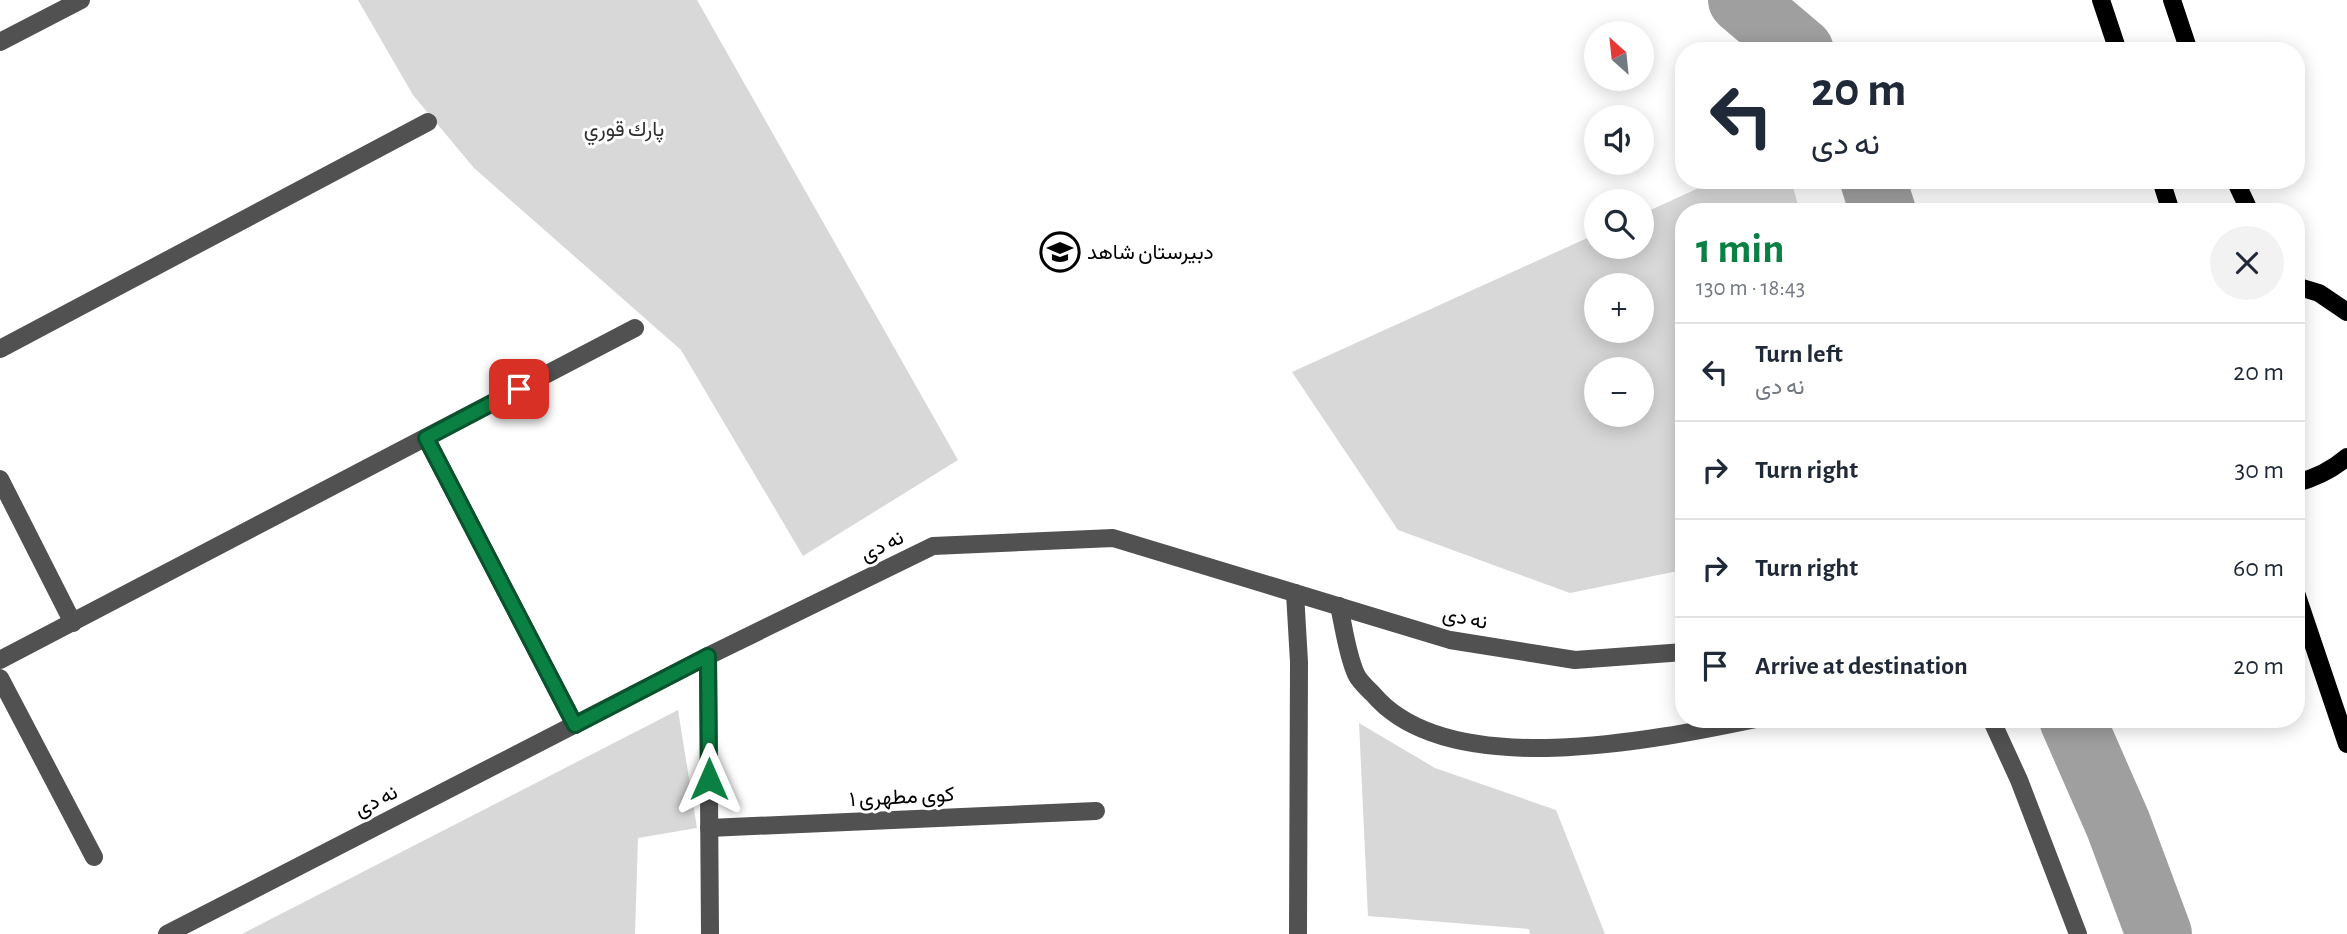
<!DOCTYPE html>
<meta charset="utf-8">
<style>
:root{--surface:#fff;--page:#f2f2f3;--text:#1f2937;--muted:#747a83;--line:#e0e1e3;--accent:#0b8043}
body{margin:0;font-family:"Alegreya Sans",Vazirmatn,sans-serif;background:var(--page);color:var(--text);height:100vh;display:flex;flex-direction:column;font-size:26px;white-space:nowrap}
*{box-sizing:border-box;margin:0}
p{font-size:23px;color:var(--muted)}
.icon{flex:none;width:38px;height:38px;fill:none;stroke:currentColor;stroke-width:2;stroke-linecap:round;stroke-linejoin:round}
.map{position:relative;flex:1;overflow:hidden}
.sheet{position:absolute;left:1675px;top:203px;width:630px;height:525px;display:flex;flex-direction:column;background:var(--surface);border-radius:28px;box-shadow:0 4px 18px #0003}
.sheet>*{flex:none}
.banner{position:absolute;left:1675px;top:42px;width:630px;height:147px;border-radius:28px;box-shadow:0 4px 18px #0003;background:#fff;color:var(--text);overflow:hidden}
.needle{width:46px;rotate:333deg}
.fabs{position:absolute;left:1584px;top:21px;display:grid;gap:14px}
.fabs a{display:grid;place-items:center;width:70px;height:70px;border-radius:50%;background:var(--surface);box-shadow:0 4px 18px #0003;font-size:35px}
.pin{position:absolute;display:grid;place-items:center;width:60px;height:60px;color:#fff;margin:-30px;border-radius:14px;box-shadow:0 4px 10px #0006}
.me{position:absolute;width:77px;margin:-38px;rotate:0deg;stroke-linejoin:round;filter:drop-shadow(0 0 5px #0008)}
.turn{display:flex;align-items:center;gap:24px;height:147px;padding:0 21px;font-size:32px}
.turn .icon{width:91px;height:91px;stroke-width:2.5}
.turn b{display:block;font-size:49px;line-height:60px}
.round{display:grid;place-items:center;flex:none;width:74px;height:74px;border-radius:37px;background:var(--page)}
.headline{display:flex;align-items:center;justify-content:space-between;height:119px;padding:0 21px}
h1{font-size:42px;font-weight:700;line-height:52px;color:var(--accent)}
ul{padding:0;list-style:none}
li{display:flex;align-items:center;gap:21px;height:98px;padding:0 21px;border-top:2px solid var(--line)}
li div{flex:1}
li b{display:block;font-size:26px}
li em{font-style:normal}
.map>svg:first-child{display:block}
.green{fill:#d8d8d8;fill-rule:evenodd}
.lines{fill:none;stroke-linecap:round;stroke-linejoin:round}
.river{stroke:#9f9f9f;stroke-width:66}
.minor{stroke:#515151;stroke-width:18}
.major{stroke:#000;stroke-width:18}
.route-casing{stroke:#07532c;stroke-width:18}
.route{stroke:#0b8043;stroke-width:12}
.labels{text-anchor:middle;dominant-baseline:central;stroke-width:6;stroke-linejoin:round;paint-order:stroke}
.park-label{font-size:21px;fill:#2f2f2f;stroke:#fff}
.poi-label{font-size:21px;fill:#000;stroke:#fff;text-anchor:start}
.street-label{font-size:21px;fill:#000;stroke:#fff}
</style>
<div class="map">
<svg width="2347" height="934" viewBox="0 0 2347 934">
<rect width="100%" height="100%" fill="#fff"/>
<g class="green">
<polygon points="358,0 697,0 958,460 803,556 681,350 474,168 413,95"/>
<path d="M1716,180h75l9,32h-116l-1,358 -113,23 -172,-63 -106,-158 304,-138v13h46v-33zM1596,285h46v46h-46zM1596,369h46v46h-46z"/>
<polygon points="678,710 697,828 638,838 635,934 242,934"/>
<polygon points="1359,723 1435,768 1556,810 1605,934 1530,934 1529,929 1368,916"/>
</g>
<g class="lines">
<g class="river">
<polyline points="1741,0 1801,51"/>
<polyline points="1873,180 1883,212"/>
<polyline points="2072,719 2118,824 2159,934"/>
</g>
<g class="minor">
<polyline points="0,42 81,0"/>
<polyline points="0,349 428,122"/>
<polyline points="426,438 575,725"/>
<polyline points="0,479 73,623"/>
<polyline points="1295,593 1299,662 1298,934"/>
<path d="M1339,606c5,22 8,48 17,68 3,7 11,14 17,20 75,89 282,46 383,25"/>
<polyline points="708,656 710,934"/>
<polyline points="0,660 635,328"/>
<polyline points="0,678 94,857"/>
<polyline points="1991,719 2019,780 2078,934"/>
<polyline points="709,828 1096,811"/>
<polyline points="167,934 708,656 933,546 1113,538 1450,640 1575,660 1684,652"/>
</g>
<g class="major">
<polyline points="2101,0 2118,51"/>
<polyline points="2172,0 2189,51"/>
<polyline points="2161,180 2171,212"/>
<polyline points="2235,180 2250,212"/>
<polyline points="2296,286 2319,293 2347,312"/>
<path d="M2296,483c20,-5 36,-13 51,-26"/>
<polyline points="2296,593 2347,744"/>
</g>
</g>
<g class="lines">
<g class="route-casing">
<polyline id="route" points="519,389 426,438 575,725 708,656 709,779"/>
</g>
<use href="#route" class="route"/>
</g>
<defs>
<g id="school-ring" transform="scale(2.0125)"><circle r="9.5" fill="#fff" stroke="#000" stroke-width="1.5"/><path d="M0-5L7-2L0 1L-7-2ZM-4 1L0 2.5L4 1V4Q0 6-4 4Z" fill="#000"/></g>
</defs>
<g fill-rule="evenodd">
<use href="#school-ring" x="1060" y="252"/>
</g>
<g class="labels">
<g class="park-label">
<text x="624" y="129">پارك قوري</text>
</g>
<g class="poi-label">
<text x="1087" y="252">دبیرستان شاهد</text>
</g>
<g class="street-label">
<text transform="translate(882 546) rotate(-26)">نه دی</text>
<text transform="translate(1465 618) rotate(12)">نه دی</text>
<text transform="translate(902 797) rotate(-3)">کوی مطهری ۱</text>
<text transform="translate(376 801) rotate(-27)">نه دی</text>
</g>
</g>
</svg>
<div class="fabs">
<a><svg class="needle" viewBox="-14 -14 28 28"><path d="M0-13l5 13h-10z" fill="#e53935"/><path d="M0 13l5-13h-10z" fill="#747a83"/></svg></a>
<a><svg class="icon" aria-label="sound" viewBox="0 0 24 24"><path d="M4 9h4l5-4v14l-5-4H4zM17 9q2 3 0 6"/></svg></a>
<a><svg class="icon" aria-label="search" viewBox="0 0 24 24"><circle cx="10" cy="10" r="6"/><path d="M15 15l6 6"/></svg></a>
<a>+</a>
<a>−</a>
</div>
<div class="pin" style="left:519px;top:389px;background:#d93025"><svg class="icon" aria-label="arrive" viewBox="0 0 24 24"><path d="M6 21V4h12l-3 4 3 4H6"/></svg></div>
<svg class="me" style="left:709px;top:779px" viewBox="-20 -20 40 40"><path d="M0-17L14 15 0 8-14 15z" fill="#0b8043" stroke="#fff" stroke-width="4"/></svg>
<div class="banner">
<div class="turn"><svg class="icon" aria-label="left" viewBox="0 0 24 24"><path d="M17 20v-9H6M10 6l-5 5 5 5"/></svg><div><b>20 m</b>نه دی</div></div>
</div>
<section class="sheet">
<div class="headline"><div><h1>1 min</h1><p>130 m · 18:43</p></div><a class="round"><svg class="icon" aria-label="close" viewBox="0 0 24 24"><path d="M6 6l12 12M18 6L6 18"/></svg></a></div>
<ul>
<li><svg class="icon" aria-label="left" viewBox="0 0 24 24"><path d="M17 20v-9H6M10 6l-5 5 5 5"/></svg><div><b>Turn left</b><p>نه دی</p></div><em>20 m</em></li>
<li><svg class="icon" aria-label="right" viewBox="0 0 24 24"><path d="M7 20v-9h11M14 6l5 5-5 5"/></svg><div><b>Turn right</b></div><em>30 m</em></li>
<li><svg class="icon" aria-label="right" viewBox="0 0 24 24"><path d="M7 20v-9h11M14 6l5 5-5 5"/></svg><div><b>Turn right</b></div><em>60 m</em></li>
<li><svg class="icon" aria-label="arrive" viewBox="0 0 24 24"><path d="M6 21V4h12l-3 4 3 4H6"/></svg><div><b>Arrive at destination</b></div><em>20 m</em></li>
</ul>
</section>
</div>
